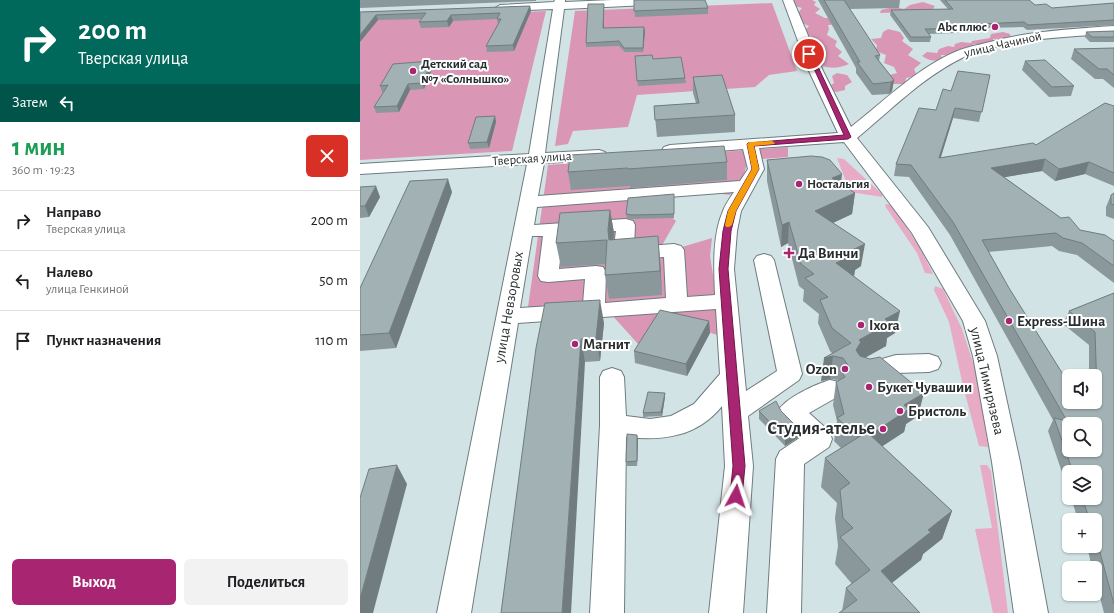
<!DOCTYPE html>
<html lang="ru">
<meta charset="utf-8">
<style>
:root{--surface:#fff;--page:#f2f2f2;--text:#202124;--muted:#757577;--line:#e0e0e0;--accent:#a82571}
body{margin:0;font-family:"Alegreya Sans",sans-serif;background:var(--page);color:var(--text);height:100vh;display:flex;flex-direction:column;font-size:15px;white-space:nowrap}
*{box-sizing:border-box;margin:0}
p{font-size:13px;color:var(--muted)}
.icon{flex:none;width:22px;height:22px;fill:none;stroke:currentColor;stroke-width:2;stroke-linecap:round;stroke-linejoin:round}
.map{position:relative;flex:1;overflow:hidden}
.panel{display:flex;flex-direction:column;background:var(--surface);width:360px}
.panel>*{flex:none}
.hud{background:#00695c;color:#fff;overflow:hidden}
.tools{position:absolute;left:702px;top:369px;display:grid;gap:8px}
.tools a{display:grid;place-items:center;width:40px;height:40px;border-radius:6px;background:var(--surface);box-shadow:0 1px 3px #0004;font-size:20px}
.pin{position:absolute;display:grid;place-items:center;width:34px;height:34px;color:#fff;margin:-17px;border:2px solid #fff;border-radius:50%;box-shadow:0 1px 4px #0007}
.me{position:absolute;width:44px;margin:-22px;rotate:5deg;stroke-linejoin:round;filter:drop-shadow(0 0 3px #0008)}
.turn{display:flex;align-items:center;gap:14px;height:84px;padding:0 12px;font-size:18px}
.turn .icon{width:52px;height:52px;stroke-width:2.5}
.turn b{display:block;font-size:28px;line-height:34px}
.then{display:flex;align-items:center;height:38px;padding:0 12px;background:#0003;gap:8px;font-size:15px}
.round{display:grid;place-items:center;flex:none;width:42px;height:42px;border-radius:6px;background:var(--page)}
.headline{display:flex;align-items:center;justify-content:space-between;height:68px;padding:0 12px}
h1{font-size:24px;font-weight:700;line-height:30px;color:#1e9e55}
.cta{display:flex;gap:8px;margin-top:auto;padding:8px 12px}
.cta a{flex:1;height:46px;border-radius:6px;background:var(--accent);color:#fff;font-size:16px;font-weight:700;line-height:46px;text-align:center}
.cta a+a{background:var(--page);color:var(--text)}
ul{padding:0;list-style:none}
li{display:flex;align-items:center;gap:12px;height:60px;padding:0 12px;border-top:1px solid var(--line)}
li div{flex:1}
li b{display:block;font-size:15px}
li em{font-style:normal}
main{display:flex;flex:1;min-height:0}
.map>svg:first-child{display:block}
.green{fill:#e8abc6}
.forest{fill:#da97b5}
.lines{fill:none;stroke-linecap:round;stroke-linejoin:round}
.minor-casing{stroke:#6e7c7f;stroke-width:2}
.minor{fill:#fff;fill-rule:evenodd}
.wall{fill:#8a989b}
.shaded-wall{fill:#717c7e}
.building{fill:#a1b1b4;stroke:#717c7e;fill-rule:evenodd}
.route{fill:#a82571;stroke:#6d1849}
.slow{fill:#f59e0b}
.poi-dot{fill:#a82571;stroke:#fff;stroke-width:1.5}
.labels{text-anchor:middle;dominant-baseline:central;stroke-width:4;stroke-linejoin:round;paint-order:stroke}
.far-poi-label{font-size:13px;font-weight:bold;fill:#282e2f;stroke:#fff;text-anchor:start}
.far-street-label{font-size:13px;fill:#282e2f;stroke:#fff}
.poi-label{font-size:15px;font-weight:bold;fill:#282e2f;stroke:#fff;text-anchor:start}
.street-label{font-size:15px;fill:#282e2f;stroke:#fff}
.near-poi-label{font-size:18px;font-weight:bold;fill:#282e2f;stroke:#fff;text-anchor:end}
</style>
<main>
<section class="panel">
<div class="hud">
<div class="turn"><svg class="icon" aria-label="right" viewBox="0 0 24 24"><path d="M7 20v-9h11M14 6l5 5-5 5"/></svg><div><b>200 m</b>Тверская улица</div></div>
<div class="then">Затем<svg class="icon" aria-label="left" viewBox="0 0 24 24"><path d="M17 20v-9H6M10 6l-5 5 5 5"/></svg></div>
</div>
<div class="headline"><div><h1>1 мин</h1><p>360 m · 19:23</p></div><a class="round" style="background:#d93025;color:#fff"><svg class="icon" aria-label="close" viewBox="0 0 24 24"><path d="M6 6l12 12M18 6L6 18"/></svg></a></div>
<ul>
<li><svg class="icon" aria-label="right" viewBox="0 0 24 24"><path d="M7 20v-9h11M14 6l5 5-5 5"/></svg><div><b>Направо</b><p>Тверская улица</p></div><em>200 m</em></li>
<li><svg class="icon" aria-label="left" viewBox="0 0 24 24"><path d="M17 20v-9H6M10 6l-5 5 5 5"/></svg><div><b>Налево</b><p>улица Генкиной</p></div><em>50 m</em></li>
<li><svg class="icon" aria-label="arrive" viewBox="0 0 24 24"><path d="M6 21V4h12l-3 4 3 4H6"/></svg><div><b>Пункт назначения</b></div><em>110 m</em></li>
</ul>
<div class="cta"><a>Выход</a><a>Поделиться</a></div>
</section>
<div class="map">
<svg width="754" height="613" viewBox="0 0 754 613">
<rect width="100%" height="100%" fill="#d2e3e6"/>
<g class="green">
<polygon points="477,158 484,159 522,194 522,197 490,192"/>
<polygon points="526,204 532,205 560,248 573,274 565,273 557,253 525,206"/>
<polygon points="575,286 583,289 602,329 617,375 628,447 619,446 603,386 589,322 574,290"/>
<polygon points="620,465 627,465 631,471 648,613 633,613 615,529 632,528"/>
</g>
<g class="forest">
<path d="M433,0h19l4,2 -2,3 6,4 -5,4 10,5h17l4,6 -18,1 1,4 -2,6 10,6 -2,5 7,6 -4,4 11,8c-12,5 -20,5 -32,0l3,-7 -10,-14 3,-5 -9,-7 5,-5 -7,-3 -4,-10 4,-5 -7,-2z"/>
<polygon points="563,2 575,6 572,10 558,11 548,9 546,12 520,13 521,10 534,7 544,9 550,5"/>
<polygon points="412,3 437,71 409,75 395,87 277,95 268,127 213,131 208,144 195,146 215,11"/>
<polygon points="186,11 152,151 0,160 0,20"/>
<polygon points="528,29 540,32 544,38 542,41 553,49 548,55 561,63 554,69 557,76 546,78 545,84 531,84 526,76 537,73 534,67 524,63 526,55 516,51 517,45 511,39 521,38 523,32"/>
<path d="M643,32l7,2 1,4 -18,1v3l-11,2h-9l1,3 -8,3 -8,-1v3l-8,3h-9l1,3c-7,5 -14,2 -20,-2l5,-4 10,1 2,-4 9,-3 6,1 1,-3 6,-2 10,1 1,-2 18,-3 1,-4z"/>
<polygon points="477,73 487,75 492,82 485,86 485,90 476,92 468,87 474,83 472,76"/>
<polygon points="428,147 428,157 388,160 383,178 370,195 347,192 289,197 316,221 301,247 322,247 352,238 350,256 363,337 303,317 278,344 251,314 168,307 188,165"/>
</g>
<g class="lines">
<g class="minor-casing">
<g id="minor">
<path d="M195,0h10v2l47,-2h82l-5,3 -125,6 -19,144 54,-3 6,2 2,3 -2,3 -6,2 -55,3 -6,33 202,-15 8,-12 -5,-20 -73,6 -6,-2 -2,-3 2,-3 6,-2 168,-12 -29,-62 -26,-71h10l30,71 28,56c33,-26 65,-58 104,-75 11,-5 23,-7 35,-10 40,-11 82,-13 124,-16v8c-44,2 -110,5 -150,23 -40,19 -73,53 -107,81l71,89 57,94 12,35 23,106 28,151h-34l-22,-151 -19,-106 -10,-35 -51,-88 -68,-91 -85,6 5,21 -23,42 -4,20 -3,38 12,122 31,-20 -23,-111 3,-4 7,-2 7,2 3,4 28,114 -3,6 -51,36 5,50 -10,147h-34l16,-147 -3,-60c-25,31 -59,35 -96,31l-2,176h-34l10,-188v-48l3,-6 9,-3 9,3 3,6 2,39 24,3 21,-3 23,-12 26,-30 -4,-65 -198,14 -47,290h-34l90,-449 -167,10v-10l169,-10 24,-145 -53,2 -5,-3 5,-3 54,-3zM374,192c-4,6 -9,13 -11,19 -11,25 -9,57 -8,84l-28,2 -3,-47 -3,-4 -7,-2 -40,3 1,-22 -2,-4 -7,-2 -92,6 3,-18zM256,231l-3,23 3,4 7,2 41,-3 2,41 -61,5 1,-31 -3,-5 -7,-1 -37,3 4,-35zM172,236h11l-5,40 3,5 7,1 37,-3 -2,25 -63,4z"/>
<polygon points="569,354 578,357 581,363 578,369 569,372 536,373 506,381 497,378 494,372 497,366 536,355"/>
<path d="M470,380l9,2 4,7 -4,7 -30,17 20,18 3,8 -3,8 -25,17 -3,149h-34l9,-154 4,-8 21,-14 -19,-19 -4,-7c7,-13 38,-27 52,-31z"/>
</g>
</g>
<use href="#minor" class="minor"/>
</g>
<g class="wall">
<polygon points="0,0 176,0 176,1 0,8"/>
<polygon points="274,0 348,8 348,14 275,17"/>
<polygon points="458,0 540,0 539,8 489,9 520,55 519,61 534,80 532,91 529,94 512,95 496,73 496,68"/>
<polygon points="580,0 669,0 675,5 692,8 754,3 754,25 667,30 663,27 623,28 622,32 569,34 571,37 570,42 550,42 530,15 531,10 588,9"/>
<polygon points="244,4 244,28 284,27 285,32 283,52 265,52 259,46 226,47 226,43"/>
<polygon points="170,6 171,11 154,51 127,52 126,46 138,24 137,19 93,21 89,27 61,28 59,22 62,19 18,20 0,42 0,12"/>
<polygon points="754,31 754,42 730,42 725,37 726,32"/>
<polygon points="754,48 754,88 743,79 735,79 711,59 714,49"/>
<polygon points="275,56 293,59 325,78 326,83 278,86"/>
<polygon points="665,61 714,86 711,96 689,97 662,70"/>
<polygon points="73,67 64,89 50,90 39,112 16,113 14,107 24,92 22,92 20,86"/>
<polygon points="630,75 619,122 593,118 580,158 676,145 754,106 754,186 725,174 695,181 682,171 644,177 701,218 720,230 754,241 754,283 717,255 699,251 692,246 628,252 709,402 735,402 735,376 729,376 729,345 703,324 709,311 754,293 754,613 744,613 735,578 735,568 732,568 727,546 735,546 735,520 718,520 711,498 735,498 735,472 709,472 709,493 688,431 693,420 590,235 549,177 534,176 536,164 591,91"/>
<polygon points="333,77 375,115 375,132 297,137 294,106 336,103 333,93"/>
<polygon points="135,116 136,122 129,148 110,149 108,143"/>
<polygon points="407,160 481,184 495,193 492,214 473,223 501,266 495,270 494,276 493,276 535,333 527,338 526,346 505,358 558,416 546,424 544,432 522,446 592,511 582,539 563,554 561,560 482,611 486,588 492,584 475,564 478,546 475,518 477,503 461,487 465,458 481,448 474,441 477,421 473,405 476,382 479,380 470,379 461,381 472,353 470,351 458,323 459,314 443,301 444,290 439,286 428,243 421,247 407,181"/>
<polygon points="367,162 367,180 270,188 270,186 211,190 208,172"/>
<polygon points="0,187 20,197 9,217 0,218"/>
<polygon points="92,192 36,348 0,351 0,288"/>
<polygon points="754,193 754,219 746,216 746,207 751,195"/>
<polygon points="314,194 314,218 272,219 267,218 266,214"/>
<polygon points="250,210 254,233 253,239 300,260 302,295 249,299 245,275 246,264 201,267 196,243"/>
<polygon points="185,303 244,323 240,361 225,362"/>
<polygon points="349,321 350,333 327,376 275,363 274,351"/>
<polygon points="305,397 302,416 283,417 283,413"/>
<polygon points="399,411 421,411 439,437 425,446 399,419"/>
<polygon points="278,439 277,466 267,466 266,462"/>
</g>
<g class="shaded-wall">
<polygon points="244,4 244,32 243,28"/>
<polygon points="170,6 171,11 154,51 153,45"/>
<polygon points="16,15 18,20 0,42 0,35"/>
<polygon points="91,15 93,21 89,27 87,21"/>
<polygon points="284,27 285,32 283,52 283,48"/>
<polygon points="72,61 73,67 64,89 62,83"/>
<polygon points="534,80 532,91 529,94 531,82"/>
<polygon points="48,84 50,90 39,112 37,106"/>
<polygon points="595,108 593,118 577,170 579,158"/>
<polygon points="135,116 136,122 129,148 127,142"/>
<polygon points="685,159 682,171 628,180 631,168"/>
<polygon points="729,162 725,174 695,181 699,169"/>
<polygon points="482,174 480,195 472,178"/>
<polygon points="88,179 92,192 36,348 29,333"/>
<polygon points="16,186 20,197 9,217 5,206"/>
<polygon points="495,193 492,214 453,232 455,211"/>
<polygon points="250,210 254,233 252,254 253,264 248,230"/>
<polygon points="429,222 428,243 421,247 422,225"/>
<polygon points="298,236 300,260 302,295 300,271"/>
<polygon points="505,244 501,266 495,270 494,276 473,286 476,263 492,250"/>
<polygon points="240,300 244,323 240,361 236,338"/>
<polygon points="540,311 535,333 527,338 526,346 497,362 496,350 499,340 525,319"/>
<polygon points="349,321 350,333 327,376 326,364"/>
<polygon points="221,339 225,362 211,613 202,613"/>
<polygon points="473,356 470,379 461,381 464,358"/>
<polygon points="305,393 305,397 302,416 301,412"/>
<polygon points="564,393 558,416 546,424 544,432 497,463 501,440 544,405"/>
<polygon points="439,429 439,437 425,446 425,438"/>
<polygon points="277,435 278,439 277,466"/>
<polygon points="37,465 47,484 13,613 0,613 0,599"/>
<polygon points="592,511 582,539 563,554 561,560 513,598 521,571 568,530"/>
</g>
<g class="building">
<polygon points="274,0 345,0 348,8 274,11"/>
<polygon points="464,0 484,0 520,55 515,56 534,80 531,82 513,84 497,62 500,62"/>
<polygon points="585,0 669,0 675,5 686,4 692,8 754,3 754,20 668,25 664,22 620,24 623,28 565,29 571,37 551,37 531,10 593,9"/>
<polygon points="228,4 244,4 243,28 284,27 283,48 264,48 259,41 226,43"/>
<polygon points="170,6 153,45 126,46 141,19 137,19 140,13 91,15 87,21 59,22 66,13 16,15 0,35 0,12"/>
<polygon points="754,31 754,37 732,37 726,32"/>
<polygon points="754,48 754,75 747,69 739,69 714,49"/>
<polygon points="292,55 293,59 321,57 325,78 277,81 275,56"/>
<polygon points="685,60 714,86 692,87 665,61"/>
<polygon points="72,61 62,83 48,84 37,106 14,107 28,85 20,86 33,64"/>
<path d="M598,71l32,4 -8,37 -27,-4 -16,50 94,-15 3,2 69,-42 9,3v67l-25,-11 -30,7 -14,-10 -54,9 70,50 8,-1 11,13 25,5 9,6v25l-32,-23 -19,-5 -7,-5 -74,7 27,48 60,96v18h26v-11l2,1 -2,-60 -26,-21 45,-18v311l-19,-70v-14h-5l-8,-22h13v-26h-22l-19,-54 13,3 -114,-199 -42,-57 -15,-1 23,-56 17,2 7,-21 8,2zM709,424h26v26h-26z"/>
<polygon points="362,75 375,115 295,120 294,106 339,103 333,77"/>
<polygon points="135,116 127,142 108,143 116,117"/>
<polygon points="364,146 367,162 268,169 268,168 208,172 210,155"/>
<polygon points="451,156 462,157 470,160 482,174 472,178 495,193 455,211 505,244 492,250 497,253 476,263 540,311 525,319 530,323 499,340 501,342 496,350 500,356 510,359 520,357 564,393 544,405 549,409 510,435 507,432 498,437 477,418 484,414 476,382 485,377 483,374 488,365 483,358 473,356 464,358 491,343 472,328 460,300 468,297 445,278 454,274 441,264 429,222 422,225 407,160"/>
<polygon points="88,179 29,333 0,335 0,288 50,181"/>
<polygon points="16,186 5,206 0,206 0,187"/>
<polygon points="754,193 754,205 751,204 751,195"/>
<polygon points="314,194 314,214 272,215 266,214 268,198"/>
<polygon points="250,210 248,230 249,240 298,236 300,271 245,275 247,240 196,243 200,213"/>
<polygon points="240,300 236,338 221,339 202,613 141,613 176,348 185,303"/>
<polygon points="300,310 349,321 326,364 274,351"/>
<polygon points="288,392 305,393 301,412 283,413"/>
<polygon points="416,401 421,411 439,429 425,438 399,411"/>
<polygon points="507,432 592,511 568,530 571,532 521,571 560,613 479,613 497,600 486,588 510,570 480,537 493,528 483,518 480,490 490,483 465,458"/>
<polygon points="267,434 277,435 277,461 266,462"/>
<polygon points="37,465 0,599 0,498 9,469"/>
</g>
<polygon class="route" points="447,53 452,54 491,137 488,139 394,146 399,169 376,211 371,231 368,269 385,466 382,496 381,499 376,501 372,499 370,496 373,466 359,269 363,231 368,211 392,169 387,144 388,143 484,135"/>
<polygon class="slow" points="412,141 415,143 414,144 394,146 399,169 376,211 372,225 369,227 366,227 365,225 368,211 392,169 387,144 390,142"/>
<g class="poi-dot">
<circle cx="635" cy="27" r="4"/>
<circle cx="53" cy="71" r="4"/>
<circle cx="439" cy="184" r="4"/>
<path d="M427 247h4v4h4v4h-4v4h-4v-4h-4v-4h4z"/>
<circle cx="649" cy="321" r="4"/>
<circle cx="501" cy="325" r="4"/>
<circle cx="215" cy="344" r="4"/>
<circle cx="485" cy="369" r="4"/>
<circle cx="509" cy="387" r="4"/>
<circle cx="540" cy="411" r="4"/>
<circle cx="523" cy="429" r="4"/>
</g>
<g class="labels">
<g class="far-poi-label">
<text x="627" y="27" text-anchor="end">Аbc плюс</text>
<text x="61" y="64">Детский сад<tspan x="61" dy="15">№7 «Солнышко»</tspan></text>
<text x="447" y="184">Ностальгия</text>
</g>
<g class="far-street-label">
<text transform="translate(643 45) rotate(-13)">улица Чачиной</text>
<text transform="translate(172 159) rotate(-4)">Тверская улица</text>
</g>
<g class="poi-label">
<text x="438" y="253">Да Винчи</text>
<text x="657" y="321">Express-Шина</text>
<text x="509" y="325">Ixora</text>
<text x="223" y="344">Магнит</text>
<text x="477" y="369" text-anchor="end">Ozon</text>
<text x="517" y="387">Букет Чувашии</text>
<text x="548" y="411">Бристоль</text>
</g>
<g class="street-label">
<text transform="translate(149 307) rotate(-80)">улица Невзоровых</text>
<text transform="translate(627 381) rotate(77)">улица Тимирязева</text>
</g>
<g class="near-poi-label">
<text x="515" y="429">Студия-ателье</text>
</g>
</g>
</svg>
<div class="tools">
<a><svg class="icon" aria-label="sound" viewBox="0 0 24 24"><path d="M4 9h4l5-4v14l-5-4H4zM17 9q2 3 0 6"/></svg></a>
<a><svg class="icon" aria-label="search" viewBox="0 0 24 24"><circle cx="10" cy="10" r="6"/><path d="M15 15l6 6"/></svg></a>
<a><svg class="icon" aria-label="layers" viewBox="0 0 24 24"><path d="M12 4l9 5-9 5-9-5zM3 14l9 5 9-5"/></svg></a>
<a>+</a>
<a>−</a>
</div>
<div class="pin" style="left:449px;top:54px;background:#d93025"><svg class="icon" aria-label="arrive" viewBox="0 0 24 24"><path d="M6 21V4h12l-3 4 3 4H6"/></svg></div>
<svg class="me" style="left:376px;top:496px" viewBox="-20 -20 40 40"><path d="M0-17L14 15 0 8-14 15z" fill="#a82571" stroke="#fff" stroke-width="4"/></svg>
</div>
</main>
